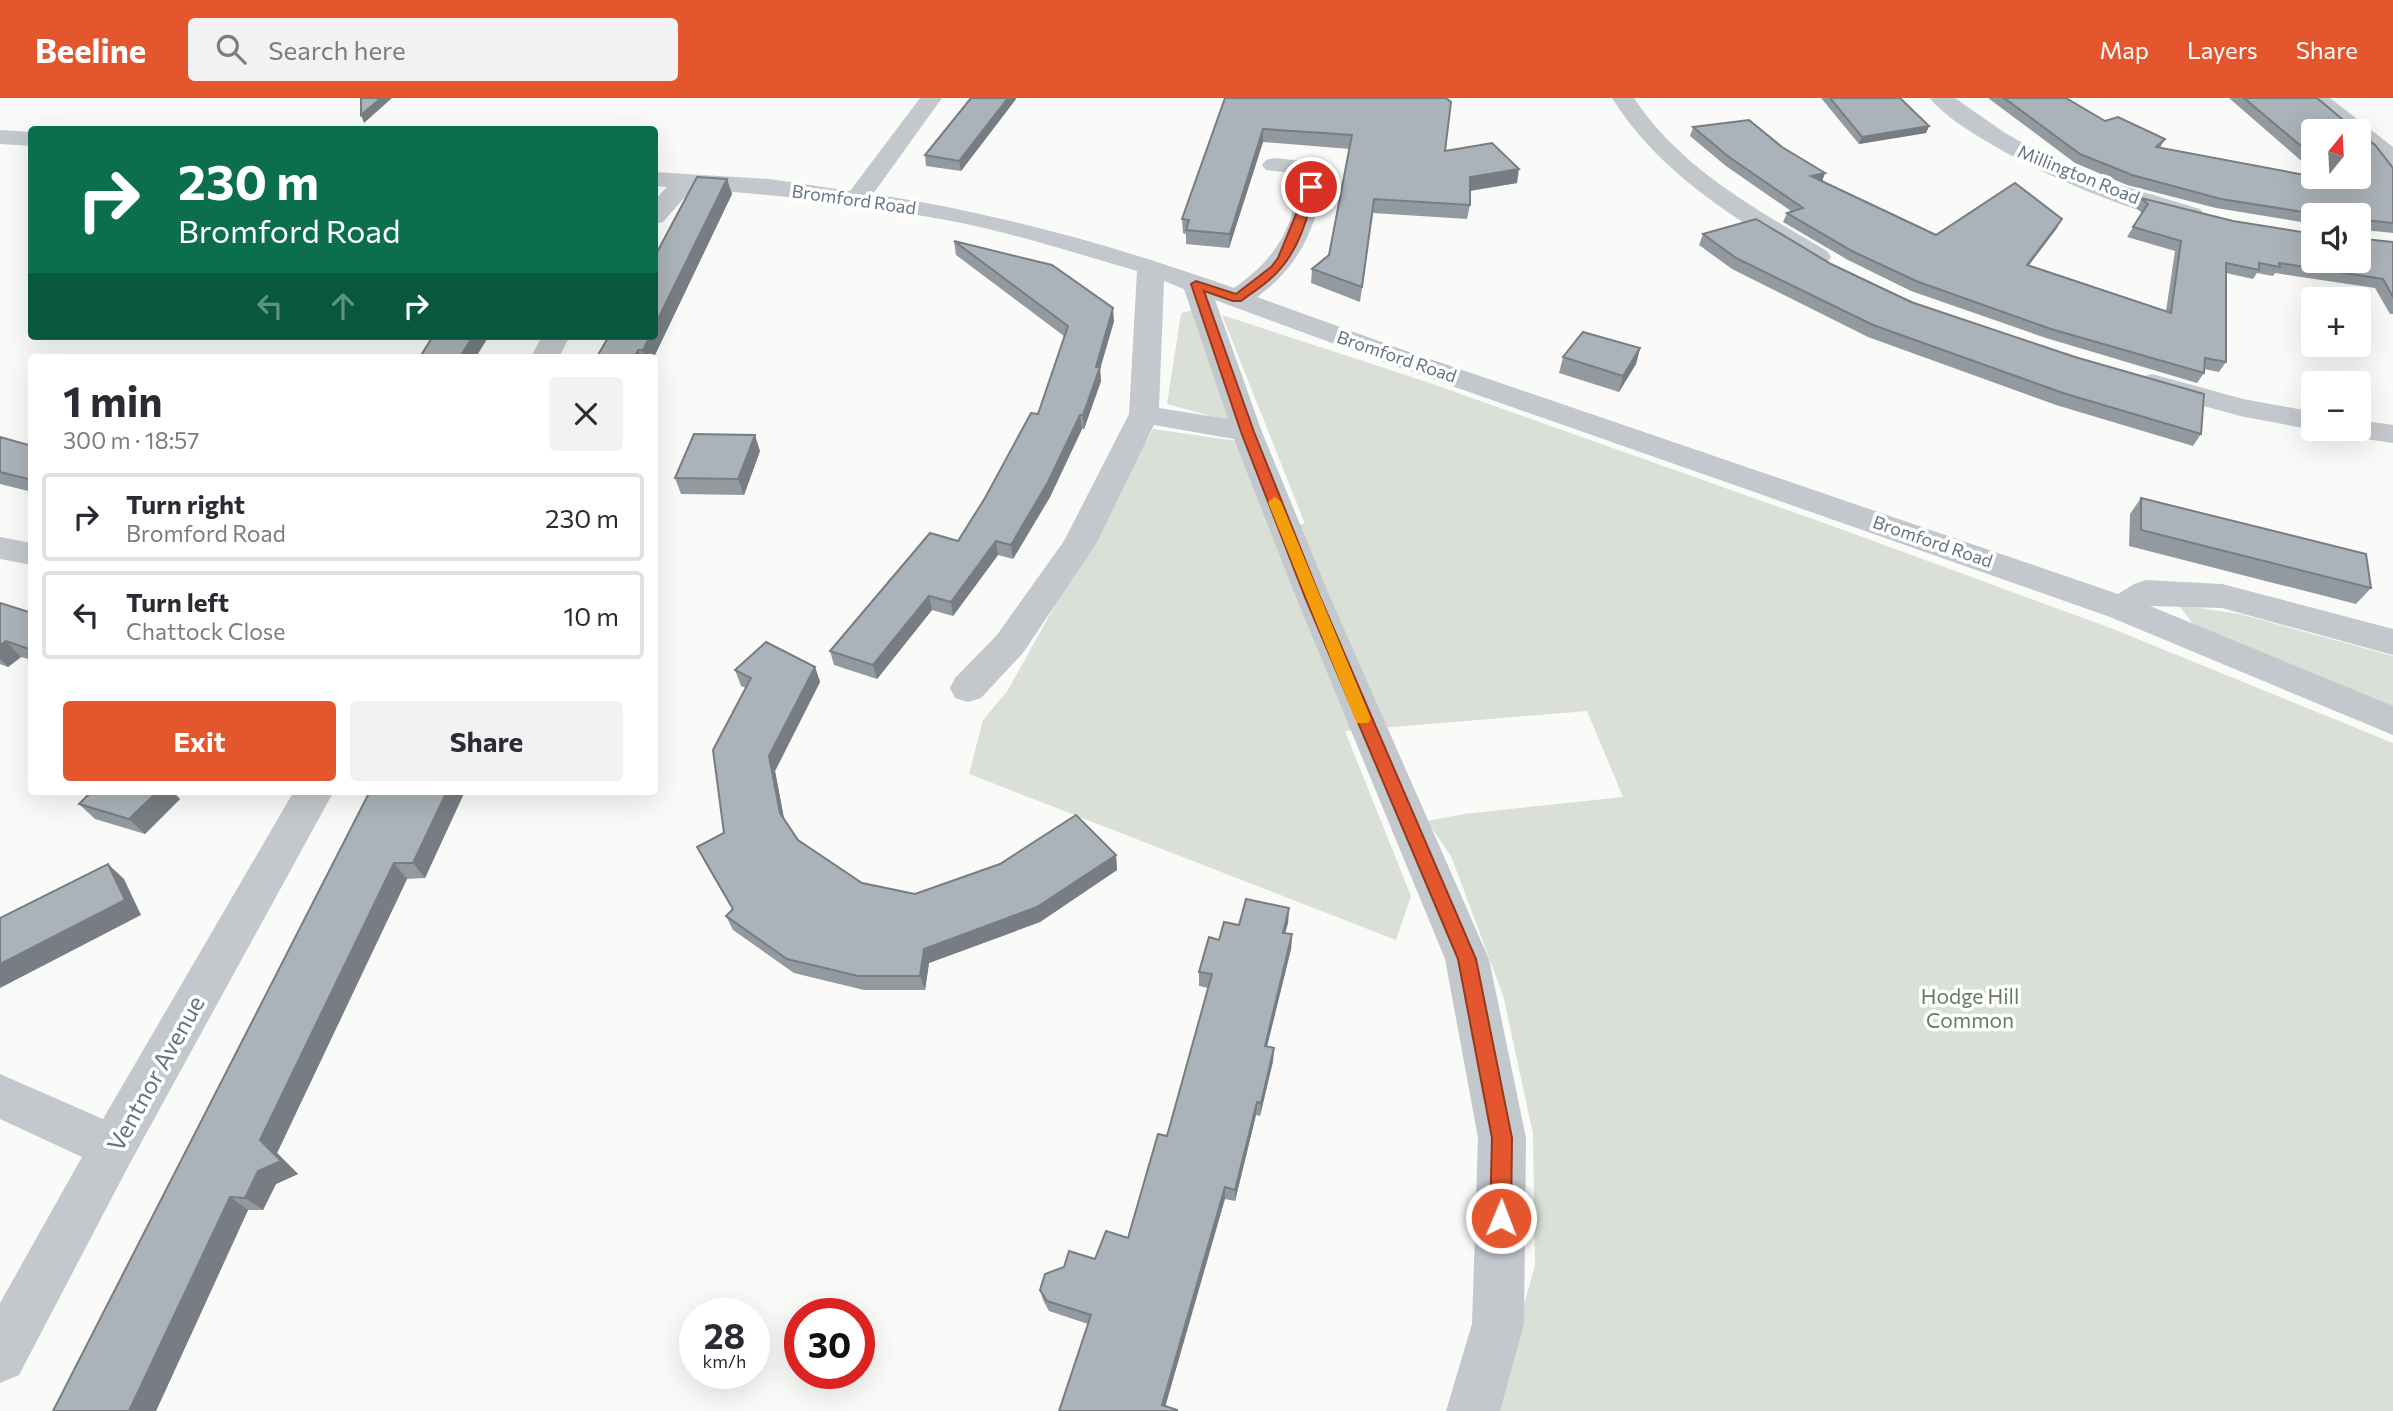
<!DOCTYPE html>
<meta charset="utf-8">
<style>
:root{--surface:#fff;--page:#f2f2f3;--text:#2b2b33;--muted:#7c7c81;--line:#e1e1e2;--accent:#e4572e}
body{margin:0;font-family:Commissioner,sans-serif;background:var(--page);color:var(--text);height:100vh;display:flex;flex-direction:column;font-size:26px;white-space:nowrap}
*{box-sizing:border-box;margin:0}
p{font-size:23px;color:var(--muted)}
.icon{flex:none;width:38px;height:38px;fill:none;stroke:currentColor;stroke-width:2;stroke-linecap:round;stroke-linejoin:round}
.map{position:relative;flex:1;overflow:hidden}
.side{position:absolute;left:28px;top:256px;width:630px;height:441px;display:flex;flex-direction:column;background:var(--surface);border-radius:7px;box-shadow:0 7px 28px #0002}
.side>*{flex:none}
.hud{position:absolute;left:28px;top:28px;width:630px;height:214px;border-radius:7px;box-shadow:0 7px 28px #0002;background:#0b6e4f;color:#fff;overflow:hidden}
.needle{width:46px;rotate:18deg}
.controls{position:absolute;left:2301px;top:21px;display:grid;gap:14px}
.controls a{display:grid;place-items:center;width:70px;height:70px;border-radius:7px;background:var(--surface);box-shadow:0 7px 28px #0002;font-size:35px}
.speed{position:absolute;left:679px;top:1200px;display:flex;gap:14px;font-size:35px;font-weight:700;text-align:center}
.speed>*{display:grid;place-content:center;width:91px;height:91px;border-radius:50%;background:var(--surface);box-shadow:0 7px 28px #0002;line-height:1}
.speed small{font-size:18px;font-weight:400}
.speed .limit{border:10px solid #d22;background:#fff;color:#111}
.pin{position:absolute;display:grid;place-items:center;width:60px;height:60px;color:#fff;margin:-30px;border:4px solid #fff;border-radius:50%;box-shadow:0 2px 7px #0007}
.me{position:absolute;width:77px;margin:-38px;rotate:1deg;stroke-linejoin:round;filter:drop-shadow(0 0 5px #0008)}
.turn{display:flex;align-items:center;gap:24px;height:147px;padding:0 35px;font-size:32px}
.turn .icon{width:91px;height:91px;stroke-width:2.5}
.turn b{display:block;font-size:49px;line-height:60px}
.lanes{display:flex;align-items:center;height:66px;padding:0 35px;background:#0003;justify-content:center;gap:35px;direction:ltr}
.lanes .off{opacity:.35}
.round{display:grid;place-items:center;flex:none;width:74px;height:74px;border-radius:7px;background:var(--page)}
.overview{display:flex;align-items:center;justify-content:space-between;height:119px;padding:0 35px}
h1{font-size:42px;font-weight:700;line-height:52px}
.primary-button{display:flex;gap:14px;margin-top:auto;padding:14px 35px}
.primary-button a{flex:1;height:80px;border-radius:7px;background:var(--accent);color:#fff;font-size:28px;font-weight:700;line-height:80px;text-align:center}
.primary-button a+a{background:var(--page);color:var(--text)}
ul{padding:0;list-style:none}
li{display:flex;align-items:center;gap:21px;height:88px;margin:0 14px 10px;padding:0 21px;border:4px solid var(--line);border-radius:7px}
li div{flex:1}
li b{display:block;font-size:26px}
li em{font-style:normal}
header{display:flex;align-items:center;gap:42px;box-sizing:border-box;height:98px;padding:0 35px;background:var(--accent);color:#fff}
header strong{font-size:33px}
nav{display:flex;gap:38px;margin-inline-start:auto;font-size:24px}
.search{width:490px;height:63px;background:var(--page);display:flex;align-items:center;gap:18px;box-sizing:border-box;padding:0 24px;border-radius:7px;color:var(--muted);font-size:26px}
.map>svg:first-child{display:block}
.green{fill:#dadfd7}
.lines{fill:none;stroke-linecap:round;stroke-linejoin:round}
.minor{fill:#c3c8cc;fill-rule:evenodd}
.wall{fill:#929a9f}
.shaded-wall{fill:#777d82}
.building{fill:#aab3b9;stroke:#777d82;stroke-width:2}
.route{fill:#e4572e;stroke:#94391e;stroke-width:2}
.slow{fill:#f59e0b}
.labels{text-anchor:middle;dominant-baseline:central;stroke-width:7;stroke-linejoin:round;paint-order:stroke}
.far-street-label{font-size:18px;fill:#657683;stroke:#fff}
.park-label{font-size:21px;fill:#687a64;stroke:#fff}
.near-street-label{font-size:24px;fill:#657683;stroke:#fff}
</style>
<header>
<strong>Beeline</strong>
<div class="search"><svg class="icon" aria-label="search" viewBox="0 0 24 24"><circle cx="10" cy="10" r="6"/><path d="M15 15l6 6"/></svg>Search here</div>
<nav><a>Map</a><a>Layers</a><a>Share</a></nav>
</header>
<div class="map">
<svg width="2393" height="1313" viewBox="0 0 2393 1313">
<rect width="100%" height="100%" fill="#fafaf8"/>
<g class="green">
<polygon points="1193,212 1229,323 1167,306 1181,215"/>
<polygon points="1222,217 1424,283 1838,430 2113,531 2393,645 2393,1313 1493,1313 1535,1168 1533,1036 1503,897 1451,758 1427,723 1464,716 1623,699 1587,613 1345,633 1411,798 1396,842 969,676 983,622 1008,592 1153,331 1237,343 1276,427 1305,426"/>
<polygon points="2179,507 2240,516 2393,558 2393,612 2197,532"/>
</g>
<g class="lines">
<g class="minor">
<path d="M920,0h22l-69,96c124,19 243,52 361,94 45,-32 58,-59 67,-114l-35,-4 -4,-5 4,-5 8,-2 48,5 4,5c-8,54 -23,96 -69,129l144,52 717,245 16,-10 12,-4 76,4 171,45v26l-171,-47 -72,-2 243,100v29l-283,-118 -729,-256 -166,-61 47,132 68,165 159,362 37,179 -2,186 -24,87h-54l26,-87 6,-186 -33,-179 -149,-362 -62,-158 -80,-14 -58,119 -73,109 -42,45 -13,4 -13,-4 -5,-10 5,-10 42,-43 67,-94 65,-127 8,-143c-63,-18 -126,-39 -191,-51 -84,-15 -169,-26 -254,-31l-29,33 -9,2v-23l13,-14 -13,-1v-14l115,7 81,12zM1164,183l20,8 44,130 -69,-11z"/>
<path d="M1612,0h22c46,70 123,112 193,153l4,6 -4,6 -9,2 -9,-2c-75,-45 -150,-90 -197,-165z"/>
<path d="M1930,0h25l50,35 31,17 64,29 100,30 4,5 -4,5c-47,12 -242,-80 -270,-121z"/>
<polygon points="2305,0 2330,0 2393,49 2393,68 2385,66 2359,45 2359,33 2344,33"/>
<polygon points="0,32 32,34 32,48 0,46"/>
<polygon points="542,238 570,238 559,259 531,259"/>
<polygon points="2152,276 2243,301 2314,314 2314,331 2319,331 2314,332 2240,318 2142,291 2137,285 2142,279"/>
<polygon points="2359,322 2393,327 2393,345 2345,338 2341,331 2359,331"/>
<polygon points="0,439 32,445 32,467 0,461"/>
<polygon points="294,693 334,693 130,1065 19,1277 0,1285 0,1205 82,1059 0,1021 0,976 103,1021"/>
</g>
</g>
<g class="wall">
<polygon points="1225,0 1445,53 1517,85 1470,93 1470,107 1467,121 1373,115 1360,204 1311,185 1312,171 1329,157 1350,51 1263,44 1229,150 1186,146 1186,136 1183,135 1182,121"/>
<polygon points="1821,0 1900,0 1929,28 1926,35 1859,46"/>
<polygon points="1988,0 2066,0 2105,23 2165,41 2160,50 2320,80 2319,79 2359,79 2314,33 2314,74 2229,0 2317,0 2364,38 2393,70 2393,135 2364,132 2364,141 2393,144 2393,216 2390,216 2375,190 2275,175 2273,178 2257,175 2253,181 2226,175 2226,264 2219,274 2204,271 2204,275 2197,285 2046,240 1911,193 1848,162 1783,124 1787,115 1791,113 1726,68 1690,38 1693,29 1822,83 1936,137 2057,130 2029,167 2166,213 2175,153 2127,139 2142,115 2136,110 2141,100 2314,163 2359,117 2314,117 2314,126 2216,110 2127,87 2075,65"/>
<polygon points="1016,1 961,73 926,68 925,57"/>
<polygon points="727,81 732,96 654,259 592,259 598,257"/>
<polygon points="1703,136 1831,166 2201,336 2193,348 2056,307 1868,239 1732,171 1699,147"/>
<polygon points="954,143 1114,223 1100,271 1101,283 1084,331 1082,331 1050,399 1013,461 998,457 953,518 932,512 877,581 834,567 830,553 958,443 1038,316 1064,238 956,157"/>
<polygon points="1640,250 1636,266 1619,294 1559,275 1563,259"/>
<polygon points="0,339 32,348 32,394 0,386"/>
<polygon points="760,353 744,397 681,396 675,380"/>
<polygon points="2141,400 2371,490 2356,506 2129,448 2130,416"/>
<polygon points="0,505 32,515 32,562 21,559 8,569 0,566"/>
<polygon points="815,569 820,584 775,673 784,722 798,742 862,785 915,796 1116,757 1117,772 1040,824 929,865 925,892 864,892 794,875 733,832 726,818 732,811 704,763 697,749 724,735 746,590 741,588 735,572"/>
<polygon points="370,693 465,693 425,780 407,781 277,1055 298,1076 276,1086 263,1112 248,1112 156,1313 53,1313"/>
<polygon points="175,696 180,701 145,736 95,721 79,706"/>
<polygon points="1289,810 1288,825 1285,835 1292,836 1291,851 1267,948 1274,950 1273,963 1260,1018 1256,1017 1235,1103 1225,1101 1059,1313 1088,1226 1049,1213 1043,1202 1040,1192 1095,1161 1128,1140 1167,1038 1208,890 1199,888 1199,874 1219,842 1239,827"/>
</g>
<g class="shaded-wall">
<polygon points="381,0 392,0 364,25 361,17"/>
<polygon points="1008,0 1016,0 1016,1 961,73 959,63"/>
<polygon points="1929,28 1926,35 1859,46 1862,39"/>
<polygon points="1263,31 1263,44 1229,150 1230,136"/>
<polygon points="1519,71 1517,85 1468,93 1470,79"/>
<polygon points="1825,75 1822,84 1811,78"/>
<polygon points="727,81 732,96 654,259 645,259 643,252 650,238 654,238 654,229"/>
<polygon points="2062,121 2057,130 2022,176 2027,167"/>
<polygon points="1113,210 1114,223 1100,271 1101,283 1084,331 1083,317"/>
<polygon points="473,238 489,238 476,259 460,259"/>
<polygon points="1640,250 1636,266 1619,294 1623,278"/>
<polygon points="638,252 641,259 635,259"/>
<polygon points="1080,317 1082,331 1050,399 1013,461 1011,447"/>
<polygon points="755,337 760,353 744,397 738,381"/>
<polygon points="996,443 998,457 953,518 951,504"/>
<polygon points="929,498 932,512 877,581 873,567"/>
<polygon points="6,543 21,559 8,569 0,561 0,547"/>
<polygon points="815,569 820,584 775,673 786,730 780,715 769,658"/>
<polygon points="158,693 178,693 175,696 180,701 145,736 129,721"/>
<polygon points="447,693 465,693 425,780 413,765"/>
<polygon points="1116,757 1117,772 1040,824 929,865 925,892 920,878 924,851"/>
<polygon points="394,765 407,781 277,1055 298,1076 276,1086 263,1112 245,1100 260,1042"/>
<polygon points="108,766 124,781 141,817 0,890 0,866"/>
<polygon points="1289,810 1288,825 1281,849 1283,835"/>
<polygon points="1292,836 1291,851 1264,961 1265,948"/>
<polygon points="1274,950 1273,963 1260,1018 1261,1005"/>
<polygon points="1257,1004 1256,1017 1235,1103 1235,1092"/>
<polygon points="1225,1089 1225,1101 1164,1313 1162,1307"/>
<polygon points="230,1099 248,1112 156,1313 129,1313"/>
</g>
<g class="building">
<polygon points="361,0 381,0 361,17"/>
<polygon points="971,0 1008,0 959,63 925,57"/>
<polygon points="1225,0 1446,0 1451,4 1445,53 1492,45 1519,71 1470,79 1470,107 1374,101 1362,189 1312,171 1329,157 1352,37 1263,31 1230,136 1186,132 1189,122 1182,121"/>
<polygon points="1830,0 1900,0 1929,28 1862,39"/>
<polygon points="2004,0 2066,0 2105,23 2118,19 2165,41 2156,49 2342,84 2336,79 2359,79 2359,33 2314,33 2314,59 2244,0 2317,0 2348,26 2359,27 2364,38 2375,47 2393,70 2393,125 2364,122 2364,141 2393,144 2393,199 2383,181 2279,165 2280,169 2259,165 2259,172 2226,165 2226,264 2205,260 2204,275 2051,231 1916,183 1852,153 1787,115 1803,110 1729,59 1693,29 1749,22 1782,49 1825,75 1811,78 1936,137 2015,85 2062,121 2027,167 2171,215 2181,143 2133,129 2148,106 2141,100 2233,123 2314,136 2314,163 2359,163 2359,117 2322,117 2221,101 2132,77 2080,56"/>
<polygon points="697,79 727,81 654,229 654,160"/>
<polygon points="1756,121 1831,166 1911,204 2075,259 2204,296 2201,336 2063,295 1873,227 1736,160 1703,136"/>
<polygon points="954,143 1052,167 1113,210 1096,269 1100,269 1083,317 1080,317 1048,384 1011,447 996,443 951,504 929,498 873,567 830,553 930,435 958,443 985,400 1031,315 1038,316 1068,228"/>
<polygon points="1583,234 1640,250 1623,278 1563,259"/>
<polygon points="433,238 473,238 460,259 420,259"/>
<polygon points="609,238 650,238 643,252 638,252 635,259 592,259 592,257 598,257"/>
<polygon points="694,336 755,337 738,381 675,380"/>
<polygon points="0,339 32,348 32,351 30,352 32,353 32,382 0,374"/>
<polygon points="2141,400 2366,456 2371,490 2141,432"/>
<polygon points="0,505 32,515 32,552 6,543 0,547"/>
<polygon points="766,544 815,569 769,658 780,715 798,742 862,785 915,796 1000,766 1076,717 1116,757 1037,809 924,851 920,878 858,878 787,861 726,818 733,811 697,749 724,735 713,652 751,580 735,572"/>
<polygon points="92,693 158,693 129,721 79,706"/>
<polygon points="370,693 447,693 413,765 394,765 260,1042 281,1063 258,1073 245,1100 230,1099 129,1313 53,1313"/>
<polygon points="108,766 125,802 0,866 0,820"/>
<polygon points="1246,801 1289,810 1283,835 1292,836 1265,948 1274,950 1261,1005 1257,1004 1235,1092 1225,1089 1162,1307 1177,1312 1177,1313 1059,1313 1091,1217 1047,1203 1040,1192 1045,1176 1064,1169 1069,1153 1095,1161 1106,1133 1128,1140 1158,1036 1167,1038 1212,876 1199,874 1209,839 1219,842 1224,824 1239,827"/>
</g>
<path class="route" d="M1308,87l8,2c-8,28 -16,60 -36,82 -10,13 -26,22 -39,32h-8l-29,-10 50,141 66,165 156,362 36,179 -1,80 -3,7 -7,3 -8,-3 -3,-7 2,-80 -34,-179 -153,-362 -64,-165 -50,-148 5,-3 40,13 35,-27 7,-9z"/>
<polygon class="slow" points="1275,399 1281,404 1371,621 1368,625 1357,625 1355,621 1268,404"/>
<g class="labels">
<g class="far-street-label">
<text transform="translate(2079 76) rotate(22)">Millington Road</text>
<text transform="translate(854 101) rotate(8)">Bromford Road</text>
<text transform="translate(1397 258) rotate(19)">Bromford Road</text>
<text transform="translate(1933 443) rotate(19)">Bromford Road</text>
</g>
<g class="park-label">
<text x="1970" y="897">Hodge Hill<tspan x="1970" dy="24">Common</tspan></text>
</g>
<g class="near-street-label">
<text transform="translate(155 975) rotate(-61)">Ventnor Avenue</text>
</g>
</g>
</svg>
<div class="controls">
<a><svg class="needle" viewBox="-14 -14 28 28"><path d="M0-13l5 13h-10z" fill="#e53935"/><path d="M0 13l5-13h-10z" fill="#7c7c81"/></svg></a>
<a><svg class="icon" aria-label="sound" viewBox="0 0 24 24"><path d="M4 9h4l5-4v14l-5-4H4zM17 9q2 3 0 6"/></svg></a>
<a>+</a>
<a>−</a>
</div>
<div class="speed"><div>28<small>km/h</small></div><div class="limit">30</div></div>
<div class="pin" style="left:1311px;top:89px;background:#d93025"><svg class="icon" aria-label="arrive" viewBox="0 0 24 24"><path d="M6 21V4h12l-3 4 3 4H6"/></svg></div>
<svg class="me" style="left:1501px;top:1120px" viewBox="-20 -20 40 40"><circle r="17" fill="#e4572e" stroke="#fff" stroke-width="3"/><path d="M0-11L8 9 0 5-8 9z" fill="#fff"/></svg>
<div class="hud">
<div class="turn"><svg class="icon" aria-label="right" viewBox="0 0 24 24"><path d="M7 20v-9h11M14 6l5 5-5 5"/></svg><div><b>230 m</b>Bromford Road</div></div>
<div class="lanes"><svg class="icon off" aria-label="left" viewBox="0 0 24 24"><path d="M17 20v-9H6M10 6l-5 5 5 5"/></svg><svg class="icon off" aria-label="ahead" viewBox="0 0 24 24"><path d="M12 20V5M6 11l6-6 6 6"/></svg><svg class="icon" aria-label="right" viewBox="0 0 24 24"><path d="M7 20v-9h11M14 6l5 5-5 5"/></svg></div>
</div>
<section class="side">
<div class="overview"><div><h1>1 min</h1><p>300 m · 18:57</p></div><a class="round"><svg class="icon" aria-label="close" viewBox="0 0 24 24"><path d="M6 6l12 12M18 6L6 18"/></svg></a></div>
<ul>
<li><svg class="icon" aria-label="right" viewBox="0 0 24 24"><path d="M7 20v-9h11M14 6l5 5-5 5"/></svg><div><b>Turn right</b><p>Bromford Road</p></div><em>230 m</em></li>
<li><svg class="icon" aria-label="left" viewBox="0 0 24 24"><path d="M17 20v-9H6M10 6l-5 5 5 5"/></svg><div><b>Turn left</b><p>Chattock Close</p></div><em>10 m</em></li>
</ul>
<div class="primary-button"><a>Exit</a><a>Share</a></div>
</section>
</div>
